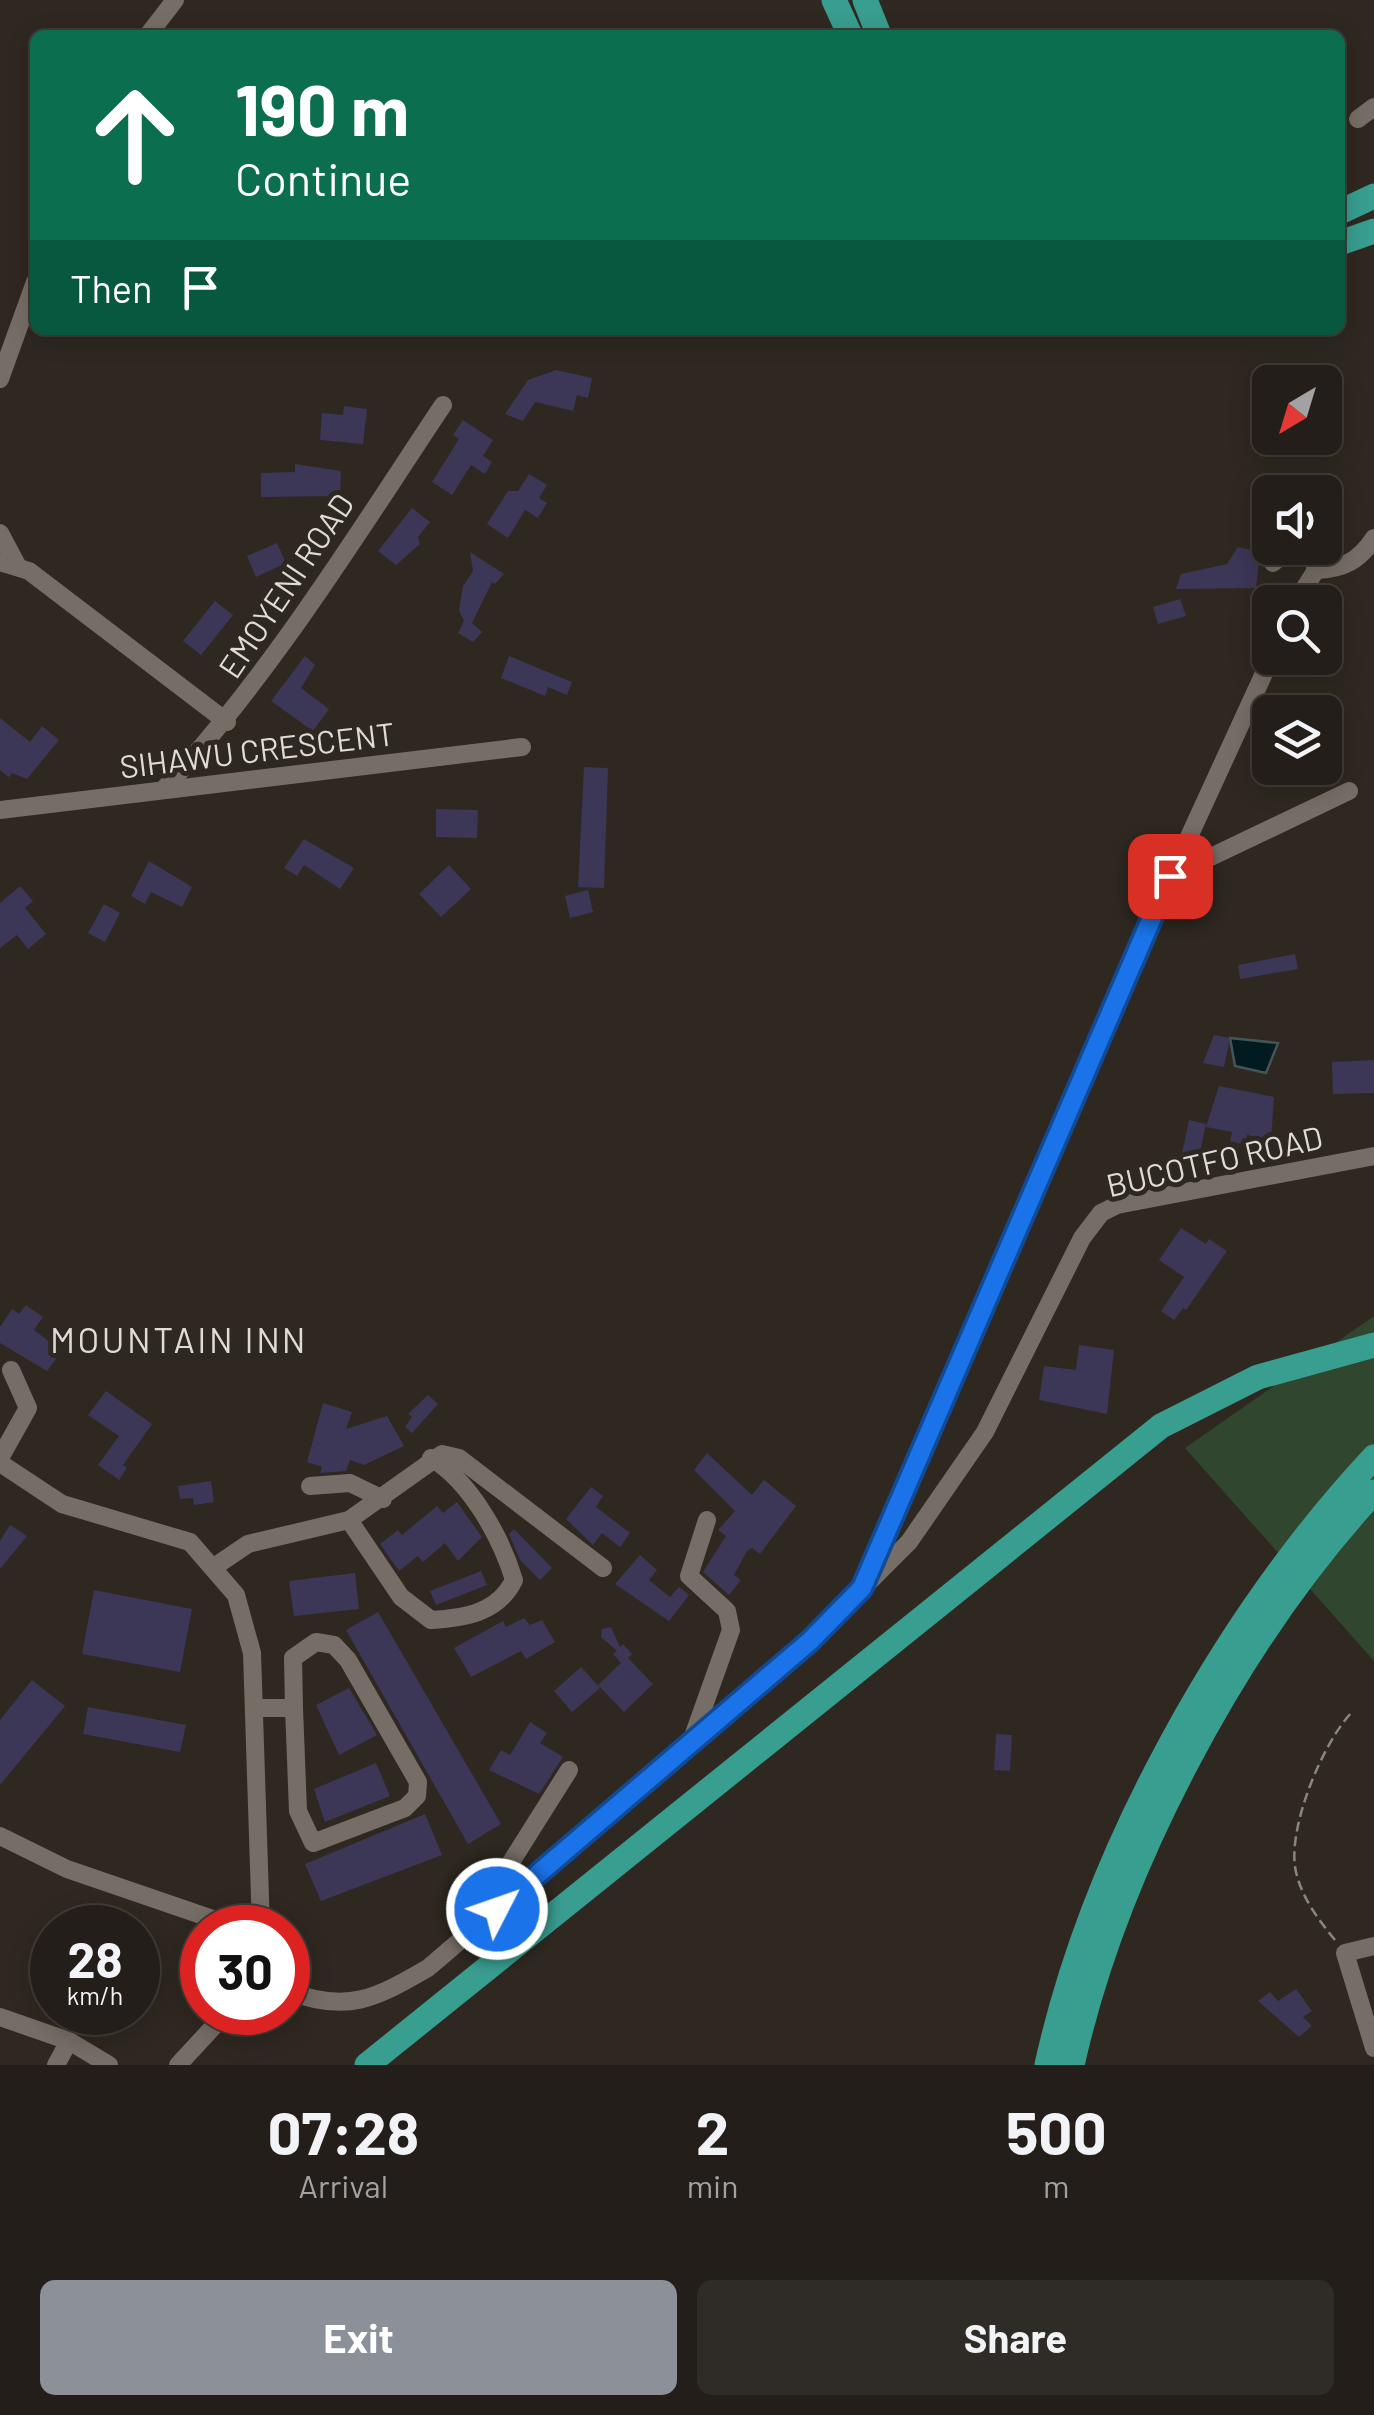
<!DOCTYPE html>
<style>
:root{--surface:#231e19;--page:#2f2b26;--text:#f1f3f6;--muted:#a3a2a2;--line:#403c38;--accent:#8c9099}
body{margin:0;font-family:Barlow,sans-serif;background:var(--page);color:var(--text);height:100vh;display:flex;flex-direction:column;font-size:38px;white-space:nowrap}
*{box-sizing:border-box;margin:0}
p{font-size:32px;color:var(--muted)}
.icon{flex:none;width:55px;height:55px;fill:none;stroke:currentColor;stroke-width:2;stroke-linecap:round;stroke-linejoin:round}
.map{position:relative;height:2065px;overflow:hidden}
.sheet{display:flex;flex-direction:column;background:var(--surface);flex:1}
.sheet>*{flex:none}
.banner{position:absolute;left:30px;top:30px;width:1315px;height:305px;border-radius:15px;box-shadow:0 5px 25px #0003,0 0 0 2px var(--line);background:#0b6e4f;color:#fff;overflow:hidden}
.needle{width:65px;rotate:218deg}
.fabs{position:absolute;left:1252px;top:365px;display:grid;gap:20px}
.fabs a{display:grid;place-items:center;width:90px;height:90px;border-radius:15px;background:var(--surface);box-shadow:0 5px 25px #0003,0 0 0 2px var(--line);font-size:50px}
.speed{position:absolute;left:30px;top:1905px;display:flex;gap:20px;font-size:50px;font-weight:700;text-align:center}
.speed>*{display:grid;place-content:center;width:130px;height:130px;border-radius:50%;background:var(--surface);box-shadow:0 5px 25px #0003,0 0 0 2px var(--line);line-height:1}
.speed small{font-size:25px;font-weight:400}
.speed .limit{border:15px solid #d22;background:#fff;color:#111}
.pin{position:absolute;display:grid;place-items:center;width:85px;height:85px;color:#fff;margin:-42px;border-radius:20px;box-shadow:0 5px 15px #0006}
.me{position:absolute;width:110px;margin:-55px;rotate:49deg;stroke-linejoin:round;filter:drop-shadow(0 0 8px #0008)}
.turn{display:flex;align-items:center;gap:35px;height:210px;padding:0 40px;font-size:45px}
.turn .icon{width:130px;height:130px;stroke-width:2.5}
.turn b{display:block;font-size:70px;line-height:85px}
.then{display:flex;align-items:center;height:95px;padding:0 40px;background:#0003;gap:20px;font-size:38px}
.eta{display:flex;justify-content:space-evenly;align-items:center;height:170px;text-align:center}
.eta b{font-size:60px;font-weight:700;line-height:70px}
.action{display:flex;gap:20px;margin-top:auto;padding:20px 40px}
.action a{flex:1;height:115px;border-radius:15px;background:var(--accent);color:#fff;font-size:40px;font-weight:700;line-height:115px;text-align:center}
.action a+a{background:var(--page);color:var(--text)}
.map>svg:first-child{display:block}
.green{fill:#31462e}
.water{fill:#011b21;stroke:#445557;stroke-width:2.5}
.building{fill:#3c3657}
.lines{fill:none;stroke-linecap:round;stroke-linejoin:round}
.path{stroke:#8b857f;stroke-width:2.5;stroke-dasharray:10 5;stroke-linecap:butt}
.minor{stroke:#766e66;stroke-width:18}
.highway{stroke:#389e90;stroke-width:25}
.route-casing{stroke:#114b97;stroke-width:25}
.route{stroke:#1a73e8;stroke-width:18}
.labels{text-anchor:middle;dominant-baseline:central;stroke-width:10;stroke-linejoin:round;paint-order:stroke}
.street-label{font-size:32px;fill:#dfdbd6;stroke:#2f2821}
.neighbourhood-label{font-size:35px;letter-spacing:2.5px;fill:#dfdbd6;stroke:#2f2821}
</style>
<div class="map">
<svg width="1374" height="2065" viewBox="0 0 1374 2065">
<rect width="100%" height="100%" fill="#2f2821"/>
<polygon class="green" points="1374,1316 1374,1661 1185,1448"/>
<polygon class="water" points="1230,1038 1278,1043 1266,1073 1235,1066"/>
<g class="building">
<polygon points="556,370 592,378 588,398 577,395 573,411 535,402 523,421 505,414 528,380"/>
<polygon points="344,406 367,409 363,444 320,440 322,413 343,415"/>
<polygon points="463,420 493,440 483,456 492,462 485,474 471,465 452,495 432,482 459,439 453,435"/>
<polygon points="295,464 341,471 340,496 261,497 261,473 295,472"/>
<polygon points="529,474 547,485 539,498 547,503 538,518 525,510 508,538 487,524 508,491 518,491"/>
<polygon points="412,508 430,522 418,537 420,544 396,565 378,551"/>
<polygon points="277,543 286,563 256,577 247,556"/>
<polygon points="1238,547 1260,552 1256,588 1176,589 1181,574 1227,564"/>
<polygon points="470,552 504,574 495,584 492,582 472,623 482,632 473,642 458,633 464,621 459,610 463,586 473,571"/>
<polygon points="1180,599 1186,616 1158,624 1153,607"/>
<polygon points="215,601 233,615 201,655 183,641"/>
<polygon points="305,656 315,665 301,688 329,709 313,731 271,701"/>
<polygon points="509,656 572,682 567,695 548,687 545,696 501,678"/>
<polygon points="0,718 30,742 42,726 59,740 27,779 12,773 9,777 0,770"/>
<polygon points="584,767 608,768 604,888 578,887"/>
<polygon points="436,809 478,810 477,838 436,837"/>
<polygon points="304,839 354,868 340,889 304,865 297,876 284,868"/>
<polygon points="149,861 192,887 182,907 151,892 145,904 131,896"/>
<polygon points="449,865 471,889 441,917 419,894"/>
<polygon points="20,886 33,901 25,908 46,934 28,949 17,935 0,948 0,903"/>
<polygon points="588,890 593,912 570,918 565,896"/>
<polygon points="104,904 120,913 105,942 88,933"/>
<polygon points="1295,954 1298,969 1240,979 1238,965"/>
<polygon points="1214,1035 1230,1038 1224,1067 1203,1063"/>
<polygon points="1374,1060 1374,1093 1333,1094 1332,1062"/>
<polygon points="1219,1086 1274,1097 1271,1140 1247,1135 1245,1145 1230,1141 1232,1132 1206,1127"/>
<polygon points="1189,1120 1206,1124 1195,1176 1178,1172"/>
<polygon points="1181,1228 1206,1244 1209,1239 1227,1251 1186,1310 1183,1308 1174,1320 1161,1311 1184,1277 1159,1260"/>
<polygon points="26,1305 43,1317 34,1330 62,1351 47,1371 0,1343 0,1327 12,1309 19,1314"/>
<polygon points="1079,1345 1114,1350 1107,1414 1039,1400 1044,1366 1076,1370"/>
<polygon points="106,1391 152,1424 123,1465 127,1468 119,1480 98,1465 119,1436 88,1415"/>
<polygon points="428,1395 438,1404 412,1433 405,1427 412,1417 408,1414"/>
<polygon points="323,1403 352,1412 346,1429 387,1416 404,1446 364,1465 350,1460 346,1471 320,1473 322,1467 307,1462"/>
<polygon points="707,1453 752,1495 764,1480 796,1506 760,1554 752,1548 747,1551 734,1575 741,1580 729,1595 703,1572 726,1536 718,1530 735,1511 694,1470"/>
<polygon points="211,1481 214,1502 194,1505 193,1498 180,1499 178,1486"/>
<polygon points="591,1487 603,1496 596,1507 630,1533 620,1547 602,1533 593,1545 566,1519"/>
<polygon points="457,1502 482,1537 458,1561 445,1543 423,1562 418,1556 399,1571 380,1544 398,1530 402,1535 437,1506 443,1513"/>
<polygon points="10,1525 27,1536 0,1569 0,1541"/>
<polygon points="514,1529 552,1568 540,1580 520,1560 509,1534"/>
<polygon points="640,1555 657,1570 649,1580 670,1597 679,1587 689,1595 669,1621 615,1584"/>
<polygon points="481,1571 487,1585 436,1605 430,1591"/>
<polygon points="355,1573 359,1609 294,1616 289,1581"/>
<polygon points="94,1590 192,1609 180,1672 82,1654"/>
<polygon points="378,1612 501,1824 468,1844 346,1630"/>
<polygon points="524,1618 530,1625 542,1620 555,1642 526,1659 521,1651 471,1677 454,1648 503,1621 506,1627"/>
<polygon points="611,1627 620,1647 623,1644 632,1654 628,1658 653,1684 624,1712 598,1685 621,1663 613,1654 617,1651 601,1637 602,1629"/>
<polygon points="581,1667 600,1688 572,1712 554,1691"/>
<polygon points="32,1680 65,1706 0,1785 0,1720"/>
<polygon points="349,1688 377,1735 339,1755 316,1705"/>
<polygon points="88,1707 186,1725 180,1752 83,1734"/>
<polygon points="530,1722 547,1733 540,1743 563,1757 539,1794 489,1770 501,1750 510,1755"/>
<polygon points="996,1734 1012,1735 1010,1771 994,1770"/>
<polygon points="376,1763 390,1796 325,1822 314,1789"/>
<polygon points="425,1814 442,1855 321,1901 305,1864"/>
<polygon points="1296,1989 1312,2011 1303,2017 1312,2026 1299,2037 1258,2001 1270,1992 1278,2001"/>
</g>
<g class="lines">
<path class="path" d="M1335,1940c-17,-21 -33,-42 -39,-68 -10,-42 27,-130 56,-160"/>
<g class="minor">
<polyline points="148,35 175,0"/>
<polyline points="1358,119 1374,107"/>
<polyline points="0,379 35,282"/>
<polyline points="0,533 17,565"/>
<polyline points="0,562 29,571 227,722"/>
<path d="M1273,563c14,-13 25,-17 40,-5l3,12"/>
<path d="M1296,602l20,-32c27,-1 43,-9 58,-32"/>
<path d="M164,789c108,-116 191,-252 279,-384"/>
<polyline points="0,810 522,747"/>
<polyline points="1171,876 1349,791"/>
<polyline points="0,1458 28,1408 11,1370"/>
<polyline points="0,1463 62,1504 190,1542 236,1595 252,1653 261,1928"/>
<polyline points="310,1486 350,1483 383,1499"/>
<path d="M349,1520l52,77 30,23c34,-2 67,-7 83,-40 -13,-43 -44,-99 -83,-122"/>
<polyline points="214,1567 248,1544 349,1520 442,1454 459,1458 603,1568"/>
<polyline points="866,1578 1171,876 1271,658"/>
<polyline points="255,1708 294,1708 293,1658 316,1642 334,1645 348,1660 418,1782 417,1796 405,1808 313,1843 298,1811 294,1708"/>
<polyline points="691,1742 731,1630 727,1611 689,1576 707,1520"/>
<polyline points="0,1836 67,1869 239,1928"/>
<polyline points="497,1909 496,1886 569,1770"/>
<polyline points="1374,1946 1345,1953 1374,2048"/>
<path d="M288,1991c60,23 88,7 140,-23l382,-327 99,-99 76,-110 97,-194 19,-25 16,-8 257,-49"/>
<polyline points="0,2017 69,2041 109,2065"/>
<polyline points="56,2065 69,2041"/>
<polyline points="178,2065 227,2012"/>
</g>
<g class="highway">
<polyline points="834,0 850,35"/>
<polyline points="865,0 879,35"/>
<polyline points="1340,212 1374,196"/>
<polyline points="1340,243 1374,231"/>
<polyline points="367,2065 1161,1426 1258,1377 1374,1345"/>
<path d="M1047,2065c47,-214 179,-449 327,-608"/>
<path d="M1072,2065c44,-197 165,-425 302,-573"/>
</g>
</g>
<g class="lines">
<g class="route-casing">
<polyline id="route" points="497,1909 810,1641 862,1588 1170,876"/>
</g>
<use href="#route" class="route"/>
</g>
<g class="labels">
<g class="street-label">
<text transform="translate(285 585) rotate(-56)">EMOYENI ROAD</text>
<text transform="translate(257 749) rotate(-7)">SIHAWU CRESCENT</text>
<text transform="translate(1214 1160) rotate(-13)">BUCOTFO ROAD</text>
</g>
<g class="neighbourhood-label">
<text x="179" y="1339">MOUNTAIN INN</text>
</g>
</g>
</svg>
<div class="fabs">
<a><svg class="needle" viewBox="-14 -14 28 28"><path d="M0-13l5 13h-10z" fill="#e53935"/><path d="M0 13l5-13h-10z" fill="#a3a2a2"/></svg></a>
<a><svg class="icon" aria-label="sound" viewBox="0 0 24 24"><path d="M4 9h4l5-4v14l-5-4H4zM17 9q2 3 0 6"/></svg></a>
<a><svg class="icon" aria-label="search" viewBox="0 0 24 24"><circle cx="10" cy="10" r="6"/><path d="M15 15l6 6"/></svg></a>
<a><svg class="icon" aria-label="layers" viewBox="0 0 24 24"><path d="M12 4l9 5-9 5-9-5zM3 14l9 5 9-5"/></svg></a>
</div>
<div class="speed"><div>28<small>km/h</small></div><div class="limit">30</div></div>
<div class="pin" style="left:1170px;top:876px;background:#d93025"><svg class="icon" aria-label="arrive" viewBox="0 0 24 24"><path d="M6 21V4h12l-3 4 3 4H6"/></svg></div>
<svg class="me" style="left:497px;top:1909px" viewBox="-20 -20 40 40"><circle r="17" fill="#1a73e8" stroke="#fff" stroke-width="3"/><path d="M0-11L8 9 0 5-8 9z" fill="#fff"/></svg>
<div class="banner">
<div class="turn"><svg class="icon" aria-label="ahead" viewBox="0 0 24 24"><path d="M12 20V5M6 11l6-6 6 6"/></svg><div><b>190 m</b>Continue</div></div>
<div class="then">Then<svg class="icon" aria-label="arrive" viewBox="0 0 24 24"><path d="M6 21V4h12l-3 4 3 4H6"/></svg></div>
</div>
</div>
<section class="sheet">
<div class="eta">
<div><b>07:28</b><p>Arrival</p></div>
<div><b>2</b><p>min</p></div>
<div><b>500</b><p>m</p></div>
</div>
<div class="action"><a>Exit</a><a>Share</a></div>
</section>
